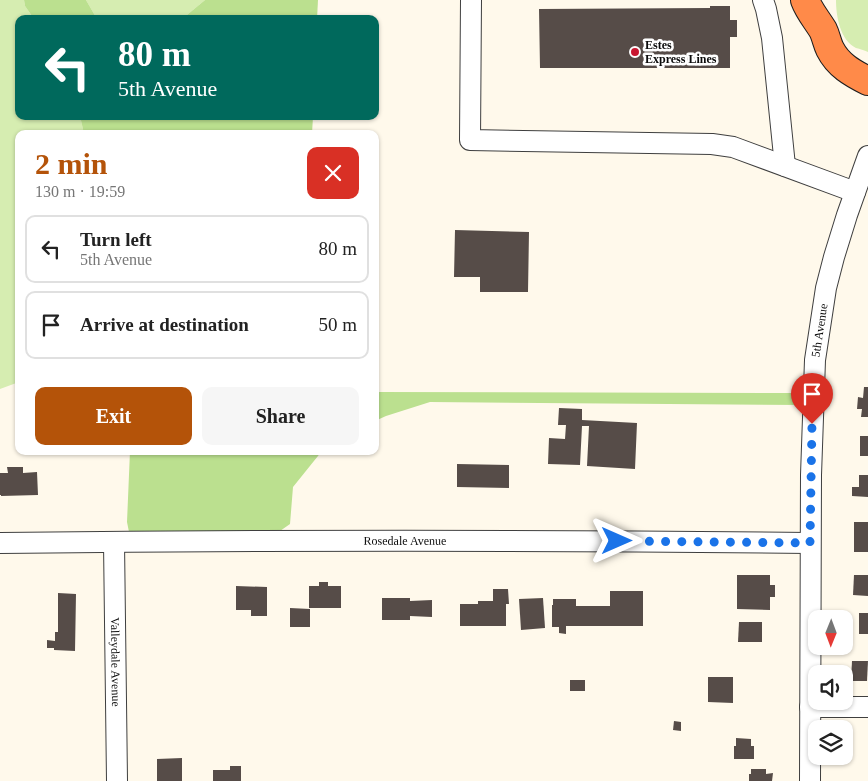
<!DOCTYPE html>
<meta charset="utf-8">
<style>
:root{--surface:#fff;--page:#f6f6f6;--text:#222;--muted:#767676;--line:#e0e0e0;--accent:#b45309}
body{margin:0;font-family:"Times New Roman",serif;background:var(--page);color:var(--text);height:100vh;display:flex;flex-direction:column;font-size:19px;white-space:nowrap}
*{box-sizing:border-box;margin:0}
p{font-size:16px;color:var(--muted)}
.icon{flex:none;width:28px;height:28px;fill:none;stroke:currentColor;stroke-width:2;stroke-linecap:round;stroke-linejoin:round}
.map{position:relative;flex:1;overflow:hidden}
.sheet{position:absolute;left:15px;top:130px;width:364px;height:325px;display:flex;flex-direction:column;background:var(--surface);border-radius:10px;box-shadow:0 1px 4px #0004}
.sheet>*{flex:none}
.banner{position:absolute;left:15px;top:15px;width:364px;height:105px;border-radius:10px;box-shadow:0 1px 4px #0004;background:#00695c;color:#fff;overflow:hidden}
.needle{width:32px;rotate:181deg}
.buttons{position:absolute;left:808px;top:610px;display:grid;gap:10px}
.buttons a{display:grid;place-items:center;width:45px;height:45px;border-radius:10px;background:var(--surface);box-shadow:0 1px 4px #0004;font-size:25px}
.pin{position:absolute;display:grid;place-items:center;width:42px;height:42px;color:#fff;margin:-51px -21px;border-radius:50% 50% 50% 0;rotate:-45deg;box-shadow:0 0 5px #0007}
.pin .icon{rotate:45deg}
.me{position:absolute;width:55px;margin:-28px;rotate:90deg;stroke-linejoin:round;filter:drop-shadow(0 0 4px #0008)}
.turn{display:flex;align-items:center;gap:18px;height:105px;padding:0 20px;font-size:22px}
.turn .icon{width:65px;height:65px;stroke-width:2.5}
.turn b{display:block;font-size:35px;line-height:42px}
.round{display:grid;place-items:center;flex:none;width:52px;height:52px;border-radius:10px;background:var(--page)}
.head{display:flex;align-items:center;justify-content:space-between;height:85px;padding:0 20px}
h1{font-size:30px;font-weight:700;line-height:38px;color:var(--accent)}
.cta{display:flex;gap:10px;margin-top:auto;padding:10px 20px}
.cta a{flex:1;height:58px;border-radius:10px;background:var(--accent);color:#fff;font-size:20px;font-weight:700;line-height:58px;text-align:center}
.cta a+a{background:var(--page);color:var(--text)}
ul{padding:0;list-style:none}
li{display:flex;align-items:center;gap:15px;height:68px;margin:0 10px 8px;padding:0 10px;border:2px solid var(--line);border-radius:10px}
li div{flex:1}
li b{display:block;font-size:19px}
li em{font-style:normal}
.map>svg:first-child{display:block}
.green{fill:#d6edb1}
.forest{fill:#bbe08f}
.building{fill:#564c48}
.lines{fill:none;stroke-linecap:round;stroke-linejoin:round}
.minor-casing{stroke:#3f3f3f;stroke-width:22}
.highway-casing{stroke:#1d1d1d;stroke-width:30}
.minor{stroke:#fff;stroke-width:20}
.highway{stroke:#ff8a49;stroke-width:28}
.route{stroke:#1a73e8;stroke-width:9;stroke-dasharray:0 16.2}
.poi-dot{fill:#c91731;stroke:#fff;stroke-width:2}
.labels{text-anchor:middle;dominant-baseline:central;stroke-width:5;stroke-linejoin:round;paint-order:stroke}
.poi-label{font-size:12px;font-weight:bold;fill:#0c0c0c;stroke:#fff;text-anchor:start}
.street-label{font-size:12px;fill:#0c0c0c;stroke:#fff}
</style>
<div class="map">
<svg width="868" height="781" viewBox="0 0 868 781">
<rect width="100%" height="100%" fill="#fff9eb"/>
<g class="green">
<polygon points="0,0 24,0 25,6 34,19 19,19 19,116 80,116 84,134 19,134 19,382 0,389"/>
<polygon points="86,0 205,0 182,19 97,19"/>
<path d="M836,0h32v52c-4,-2 -8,-3 -12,-4 -16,-8 -20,-32 -20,-48z"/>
</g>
<g class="forest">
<polygon points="24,0 86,0 97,19 34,19 25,6"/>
<polygon points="205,0 318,0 317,19 182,19"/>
<polygon points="80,116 313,116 312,134 84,134"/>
<polygon points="375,392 792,393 805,394 804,405 430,402 386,416 375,421"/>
<polygon points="130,451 322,451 293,487 290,524 280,531 129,532 127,522"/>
</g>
<g class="building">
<polygon points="710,6 730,6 730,20 737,20 737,37 730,37 730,68 540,68 539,9 710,8"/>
<polygon points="455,230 529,232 528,292 480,292 480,277 454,277"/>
<polygon points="864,387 868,387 868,417 861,417 862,409 857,409 858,397 863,398"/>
<polygon points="559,408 582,409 582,420 637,423 635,469 587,466 589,426 582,426 580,465 548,464 549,438 565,439 566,425 558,425"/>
<rect x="860" y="436" width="8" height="20"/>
<polygon points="457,464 509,465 509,488 457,487"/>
<polygon points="7,467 23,467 23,473 37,472 38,495 1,496 1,495 0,495 0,473 8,473"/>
<polygon points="859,475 868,475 868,497 852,496 852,487 859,487"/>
<rect x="854" y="522" width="14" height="30"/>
<polygon points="737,575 770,575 770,585 775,585 775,597 770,597 770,610 737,609"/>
<polygon points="854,575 868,575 868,596 853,595"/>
<polygon points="319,582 328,582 328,586 341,586 341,608 309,608 309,586 319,586"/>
<polygon points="236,586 267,587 267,616 251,616 251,610 236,610"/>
<polygon points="493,589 508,589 509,604 506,604 506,626 460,626 460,604 478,604 478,601 493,601"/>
<polygon points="610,591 643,591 643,626 566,626 566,634 559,633 559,627 552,627 552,605 553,605 553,599 576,599 576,606 610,606"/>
<polygon points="58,593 76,594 75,651 54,650 54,648 47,648 47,640 55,641 55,632 58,632"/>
<polygon points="382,598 410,598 410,601 432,600 432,617 410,616 410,620 382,620"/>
<polygon points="543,598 545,628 521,630 519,599"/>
<polygon points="290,608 310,609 310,627 290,627"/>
<rect x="859" y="613" width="9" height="21"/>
<polygon points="739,622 762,622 762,642 738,642"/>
<polygon points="852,661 868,661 867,681 851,681"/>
<polygon points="708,677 733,677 733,703 708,702"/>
<rect x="570" y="680" width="15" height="11"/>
<polygon points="674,721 681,722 681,731 673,730"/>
<polygon points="736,738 751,739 751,746 754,746 754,759 734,759 734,746 736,746"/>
<polygon points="182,758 182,781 157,781 157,759"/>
<polygon points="230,766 241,766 241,781 213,781 213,770 230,770"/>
<polygon points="751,769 766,769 766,774 773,773 772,781 749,781 749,774 751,774"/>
</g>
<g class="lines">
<g class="minor-casing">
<g id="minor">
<polyline points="471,0 470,140 712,144 733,147 855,192"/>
<polyline points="763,0 766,9 772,38 785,166"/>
<path id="s1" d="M114,542l3,239"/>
<path id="s2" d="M0,543c270,-3 540,-3 810,0"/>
<polyline points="810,707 868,707"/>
<path id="s3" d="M810,781l1,-306 4,-115 11,-72 8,-31 13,-42 21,-59"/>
</g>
</g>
<g class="highway-casing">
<path id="highway" d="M805,0c4,11 12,20 18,30 3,6 4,13 7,19 8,16 22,24 38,32"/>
</g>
<use href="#minor" class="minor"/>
<use href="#highway" class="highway"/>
</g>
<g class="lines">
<polyline class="route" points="617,541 810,543 812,424"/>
</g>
<circle class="poi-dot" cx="635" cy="52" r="5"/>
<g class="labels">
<g class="poi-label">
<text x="645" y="45">Estes<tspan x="645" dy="14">Express Lines</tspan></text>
</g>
<g class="street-label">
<text stroke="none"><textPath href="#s3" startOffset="451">5th Avenue</textPath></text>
<text stroke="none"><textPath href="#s2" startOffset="405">Rosedale Avenue</textPath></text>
<text stroke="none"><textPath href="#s1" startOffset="120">Valleydale Avenue</textPath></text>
</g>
</g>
</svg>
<div class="buttons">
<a><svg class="needle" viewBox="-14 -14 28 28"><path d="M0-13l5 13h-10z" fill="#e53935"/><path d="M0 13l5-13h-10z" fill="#767676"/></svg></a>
<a><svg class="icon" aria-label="sound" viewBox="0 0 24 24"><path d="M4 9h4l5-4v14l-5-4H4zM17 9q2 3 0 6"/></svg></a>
<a><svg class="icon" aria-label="layers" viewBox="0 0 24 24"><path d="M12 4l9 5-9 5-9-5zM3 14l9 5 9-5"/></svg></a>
</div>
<div class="pin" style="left:812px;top:424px;background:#d93025"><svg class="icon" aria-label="arrive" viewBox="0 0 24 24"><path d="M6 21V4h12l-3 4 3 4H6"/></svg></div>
<svg class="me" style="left:617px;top:541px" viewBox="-20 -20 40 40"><path d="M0-17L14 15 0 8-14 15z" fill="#1a73e8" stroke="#fff" stroke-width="4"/></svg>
<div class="banner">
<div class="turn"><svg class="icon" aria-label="left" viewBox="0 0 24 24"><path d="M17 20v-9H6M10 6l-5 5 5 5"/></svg><div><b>80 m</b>5th Avenue</div></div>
</div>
<section class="sheet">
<div class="head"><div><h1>2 min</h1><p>130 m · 19:59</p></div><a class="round" style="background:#d93025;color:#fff"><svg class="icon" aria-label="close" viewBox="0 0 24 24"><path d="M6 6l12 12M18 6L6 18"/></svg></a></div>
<ul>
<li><svg class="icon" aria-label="left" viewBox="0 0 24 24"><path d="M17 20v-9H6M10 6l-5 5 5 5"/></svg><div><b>Turn left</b><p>5th Avenue</p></div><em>80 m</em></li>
<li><svg class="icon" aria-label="arrive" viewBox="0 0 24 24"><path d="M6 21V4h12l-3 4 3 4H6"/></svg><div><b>Arrive at destination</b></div><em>50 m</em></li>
</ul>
<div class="cta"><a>Exit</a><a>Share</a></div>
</section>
</div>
